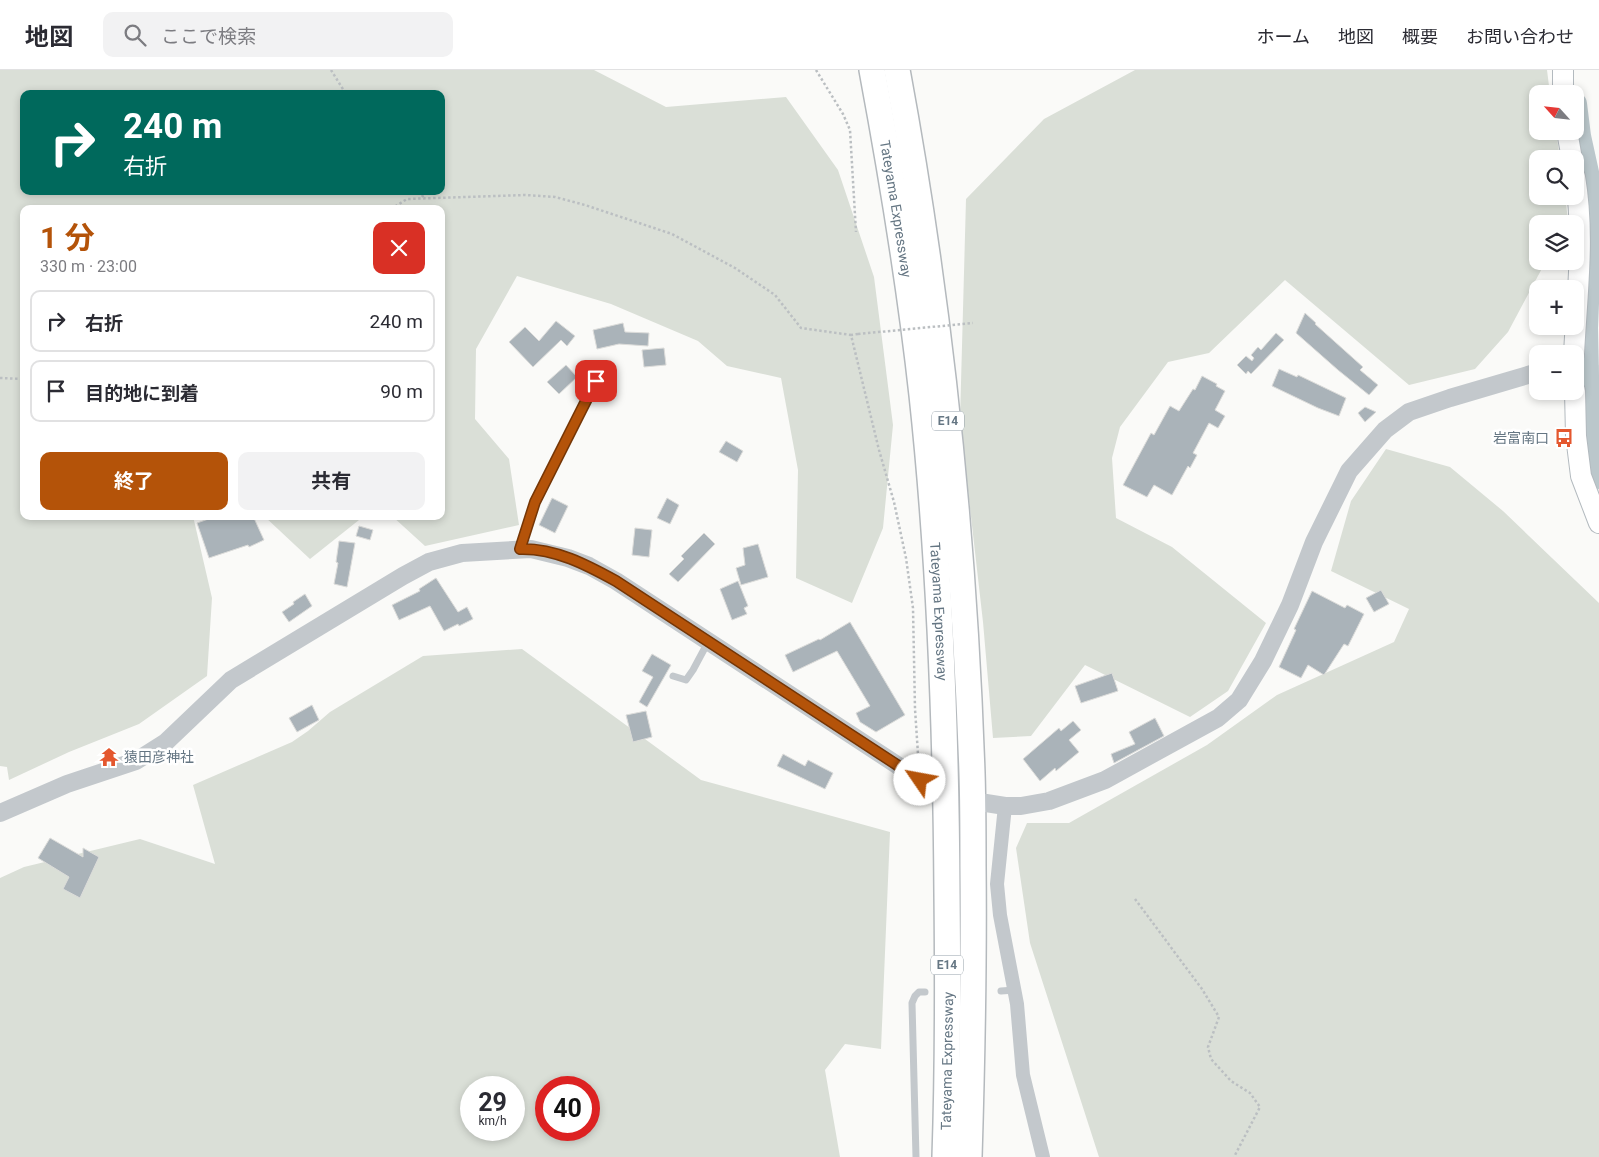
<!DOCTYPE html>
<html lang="ja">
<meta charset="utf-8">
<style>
:root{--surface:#fff;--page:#f2f2f3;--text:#2b2b33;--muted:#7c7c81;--line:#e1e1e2;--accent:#b45309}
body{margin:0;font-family:Roboto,"Noto Sans JP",sans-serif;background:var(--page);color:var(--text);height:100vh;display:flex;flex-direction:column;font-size:19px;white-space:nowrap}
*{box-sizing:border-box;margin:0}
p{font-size:16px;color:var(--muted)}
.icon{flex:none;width:28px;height:28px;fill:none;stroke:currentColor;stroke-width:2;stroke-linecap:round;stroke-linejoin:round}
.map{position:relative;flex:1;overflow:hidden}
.side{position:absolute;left:20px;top:135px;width:425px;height:315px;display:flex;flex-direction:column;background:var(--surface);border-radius:10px;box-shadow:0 2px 8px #0003}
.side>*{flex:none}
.top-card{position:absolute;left:20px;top:20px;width:425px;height:105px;border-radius:10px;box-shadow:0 2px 8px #0003;background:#00695c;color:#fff;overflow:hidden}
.needle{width:32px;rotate:297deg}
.controls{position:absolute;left:1529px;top:15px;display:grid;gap:10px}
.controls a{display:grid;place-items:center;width:55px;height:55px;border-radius:10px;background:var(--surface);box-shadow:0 2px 8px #0003;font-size:25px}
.speed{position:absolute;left:460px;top:1006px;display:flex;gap:10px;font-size:25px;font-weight:700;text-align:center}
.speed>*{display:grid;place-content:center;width:65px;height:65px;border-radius:50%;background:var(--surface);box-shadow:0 2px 8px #0003;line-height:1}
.speed small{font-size:12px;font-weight:400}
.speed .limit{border:8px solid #d22;background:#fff;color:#111}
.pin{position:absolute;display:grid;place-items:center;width:42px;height:42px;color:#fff;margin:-21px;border-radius:10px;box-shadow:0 2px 8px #0006}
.me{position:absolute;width:55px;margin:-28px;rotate:303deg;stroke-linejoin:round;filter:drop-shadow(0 0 4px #0008)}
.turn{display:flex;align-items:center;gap:18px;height:105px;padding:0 20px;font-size:22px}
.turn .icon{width:65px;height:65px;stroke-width:2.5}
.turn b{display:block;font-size:35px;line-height:42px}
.round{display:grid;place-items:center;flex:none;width:52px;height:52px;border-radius:10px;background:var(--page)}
.head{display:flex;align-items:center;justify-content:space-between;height:85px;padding:0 20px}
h1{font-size:30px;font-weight:700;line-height:38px;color:var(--accent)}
.button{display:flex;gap:10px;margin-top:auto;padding:10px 20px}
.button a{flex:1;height:58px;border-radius:10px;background:var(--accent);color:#fff;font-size:20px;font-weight:700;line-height:58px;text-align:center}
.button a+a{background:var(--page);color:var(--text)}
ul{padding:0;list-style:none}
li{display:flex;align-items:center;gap:15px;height:62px;margin:0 10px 8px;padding:0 10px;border:2px solid var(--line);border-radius:10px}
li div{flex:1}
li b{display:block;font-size:19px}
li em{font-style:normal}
header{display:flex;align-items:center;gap:30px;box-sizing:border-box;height:70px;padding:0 25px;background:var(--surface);border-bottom:1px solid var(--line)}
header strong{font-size:24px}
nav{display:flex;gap:28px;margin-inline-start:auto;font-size:18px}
.search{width:350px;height:45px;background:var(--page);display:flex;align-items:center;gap:12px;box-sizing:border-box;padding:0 18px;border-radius:10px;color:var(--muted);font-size:19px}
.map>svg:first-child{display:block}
.built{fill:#e8e9e9}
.green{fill:#dadfd7;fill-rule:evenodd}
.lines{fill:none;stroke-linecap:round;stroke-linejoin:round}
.river{stroke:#bbc7cb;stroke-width:24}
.building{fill:#aab3b9;stroke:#dcdcda}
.tertiary-tunnel{stroke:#d5d9db;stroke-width:18;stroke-dasharray:18 9;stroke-linecap:butt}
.secondary-casing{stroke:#b3babf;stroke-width:22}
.motorway-casing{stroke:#b4b9bd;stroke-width:28}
.path{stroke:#bbbfc2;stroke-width:2.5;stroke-dasharray:2.5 2.5;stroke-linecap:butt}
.service{stroke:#c3c8cc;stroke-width:7}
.minor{stroke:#c3c8cc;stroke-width:14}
.tertiary{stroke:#c3c8cc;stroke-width:18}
.secondary{stroke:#fff;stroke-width:20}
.motorway{stroke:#fff;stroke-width:25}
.path-bridge{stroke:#bbbfc2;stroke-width:2.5;stroke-dasharray:2.5 2.5;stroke-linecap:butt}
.route-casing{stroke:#753606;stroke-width:12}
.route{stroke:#b45309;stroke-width:9}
.labels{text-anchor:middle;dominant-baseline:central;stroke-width:5;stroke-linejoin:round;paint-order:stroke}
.shield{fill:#fff;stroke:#939fa8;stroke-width:1}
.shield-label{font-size:12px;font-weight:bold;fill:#657683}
.street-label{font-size:14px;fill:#657683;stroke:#fff}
.poi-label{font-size:14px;fill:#657683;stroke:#fff;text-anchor:end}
</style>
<header>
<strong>地図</strong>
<div class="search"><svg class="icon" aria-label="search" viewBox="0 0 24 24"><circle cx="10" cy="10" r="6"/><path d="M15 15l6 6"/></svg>ここで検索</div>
<nav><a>ホーム</a><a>地図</a><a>概要</a><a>お問い合わせ</a></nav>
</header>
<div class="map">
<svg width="1599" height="1087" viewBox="0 0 1599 1087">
<rect width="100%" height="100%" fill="#fafaf8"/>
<polygon class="built" points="1590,294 1599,295 1599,437 1584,391 1582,305"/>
<g class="green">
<path d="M0,0h594l72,37 120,-10 52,73 36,107 19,148 -10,103 -31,75 -56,-25 2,-108 -17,-92 -54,-12 -29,-25 -87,-37 -94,-28 -41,73 -1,70 34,40 10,66 -94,21 -33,-30h49v-307h-417v307h169l19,82 -5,78 -68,48 -70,28 -60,28 -2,-13 -7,-1zM24,24h417v97h-417z"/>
<polygon points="1135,0 1547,0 1550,24 1538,24 1538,61 1556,61 1560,89 1538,89 1538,126 1565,126 1568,150 1567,154 1538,154 1538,191 1546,191 1508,262 1475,299 1409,315 1285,210 1209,283 1168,292 1120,357 1112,388 1116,448 1172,477 1266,553 1228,621 1190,647 1085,595 1031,666 993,668 983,552 960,350 966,129 1044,49"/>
<polygon points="1386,379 1450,397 1503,441 1599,533 1599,1087 1099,1087 1030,873 1016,778 1027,753 1069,753 1207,675 1277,625 1394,572 1409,539 1331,501 1351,431"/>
<polygon points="264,446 364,446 310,489"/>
<path d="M522,579l179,131 189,52 -9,217 -36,-5 -20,26 15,87h-840v-279l24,-11 116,-28 75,25 -22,-79 99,-43 16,-11 22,-19 93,-56zM471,1018h43v42h-43zM546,1018h43v42h-43z"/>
</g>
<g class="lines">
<polyline class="river" points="1575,34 1579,66 1597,148 1589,184 1586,258 1589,400 1599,407"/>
</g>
<g class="building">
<polygon points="1305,243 1316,253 1315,254 1363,297 1360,300 1378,315 1369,325 1338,300 1296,263"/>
<polygon points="556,251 575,266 567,276 561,270 533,297 509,272 525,257 539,271"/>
<polygon points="623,253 625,262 649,263 648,276 619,274 597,279 593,260"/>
<polygon points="1276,263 1284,270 1251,304 1248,301 1246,304 1237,295 1246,286 1252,291 1254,288 1251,285 1258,277 1261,280"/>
<polygon points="664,278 666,295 644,297 642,280"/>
<polygon points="586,294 593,304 584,312 576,301"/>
<polygon points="566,295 577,307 559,324 547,312"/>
<polygon points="1279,299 1297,307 1298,305 1346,328 1339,346 1318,338 1272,316"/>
<polygon points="1202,306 1217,314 1216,316 1225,321 1215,340 1225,346 1218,358 1209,353 1193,383 1197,385 1190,398 1188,396 1172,425 1154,415 1147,427 1123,415 1151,363 1154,365 1170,336 1179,341 1193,319 1195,320"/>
<polygon points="1365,337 1376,342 1365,352 1358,343"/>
<polygon points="726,371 743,381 737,392 719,382"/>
<polygon points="552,428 568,436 555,463 539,455"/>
<polygon points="667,428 679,435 670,454 657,448"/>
<polygon points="217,446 253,446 264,470 249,477 248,475 209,488 197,453"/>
<polygon points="359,456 373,460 370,470 356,466"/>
<polygon points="635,458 652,460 649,487 632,485"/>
<polygon points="704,463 715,474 678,512 669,504 684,489 681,486"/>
<polygon points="339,471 355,473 347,517 334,514 338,493 336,492"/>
<polygon points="758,474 768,507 741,515 736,498 745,495 743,478"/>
<polygon points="436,508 458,542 467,537 473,549 459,556 458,554 444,561 430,536 399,550 392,535 420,521 419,519"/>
<polygon points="738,511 748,536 744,538 747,544 732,550 720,519"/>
<polygon points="1381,520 1389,534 1374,542 1366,528"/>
<polygon points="1312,521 1345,538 1347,535 1364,544 1348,576 1344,574 1324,605 1308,595 1301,608 1279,597 1296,560 1294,559"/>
<polygon points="305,524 312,536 289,552 282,542 294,534 293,532"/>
<polygon points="850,552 905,645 876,662 860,652 856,643 870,636 837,581 793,602 785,585 819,569 820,570"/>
<polygon points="652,584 671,595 647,637 639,632 653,607 642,601"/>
<polygon points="1112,603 1118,621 1081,633 1075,616"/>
<polygon points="312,635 319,650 297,662 289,648"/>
<polygon points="646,641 652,667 633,672 626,645"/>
<polygon points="1155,648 1164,666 1114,693 1111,684 1135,674 1129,662"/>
<polygon points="1073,651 1081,660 1069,670 1079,682 1056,701 1055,698 1040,711 1023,689 1059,658 1061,661"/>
<polygon points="783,684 805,696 808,690 833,703 825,719 777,696"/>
<polygon points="50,768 83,787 83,778 99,787 80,828 63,819 69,807 38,788"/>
</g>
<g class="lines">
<polyline class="tertiary-tunnel" points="920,710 983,732"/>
<g class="secondary-casing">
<g id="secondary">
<polyline points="1563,0 1563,24"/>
<polyline points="1567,61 1572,89"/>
<path d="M1574,284c3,-59 11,-119 1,-177"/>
<polyline points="1575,321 1576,366 1581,406 1599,453"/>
</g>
</g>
<g class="motorway-casing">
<g id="motorway">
<path id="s1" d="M872,0c20,107 38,216 50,325 18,166 24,332 25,499 1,87 1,175 -2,263"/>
<path d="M897,0c43,232 67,467 75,703 1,31 1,62 1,93 1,97 -1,194 -4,291"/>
</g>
</g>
<g class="path">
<polyline points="331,0 346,24"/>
<polyline points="816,0 843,44 850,60 856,162"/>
<polyline points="419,121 424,128"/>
<polyline points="391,139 407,129 525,125 555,127 585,135 672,164 735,198 775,225 801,258 851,265"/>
<polyline points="858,264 851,265 879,380 894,432 906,488 913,538 915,639 918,684 917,690"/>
<polyline points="0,308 24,309"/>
<polyline points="1135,829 1202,919 1219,947 1208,977 1211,989 1231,1011 1250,1023 1260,1037 1234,1087"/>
</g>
<g class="service">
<polyline points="521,479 535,432 597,311"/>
<polyline points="673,606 686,610 693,600 708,572"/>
<polyline points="1001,921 1015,920"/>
<polyline points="916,1087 912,933 915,926 919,922 925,922"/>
</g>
<polyline class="minor" points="1005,736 997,814 1000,845 1017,934 1023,1005 1043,1087"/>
<g class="tertiary">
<polyline points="986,733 1005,736 1021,736 1049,731 1105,710 1218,648 1239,630 1263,591 1290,535 1314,472 1349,401 1385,360 1409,342 1450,328 1538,302"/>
<polyline points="0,743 67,714 136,691 166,672 231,610 403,506 429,492 462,483 531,479 568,488 589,496 616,511 920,710"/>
</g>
<use href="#secondary" class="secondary"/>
<use href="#motorway" class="motorway"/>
<polyline class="path-bridge" points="858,264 973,253"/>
</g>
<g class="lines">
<g class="route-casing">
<path id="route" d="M596,311l-61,121 -15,47c35,-1 67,16 96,32l304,199"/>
</g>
<use href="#route" class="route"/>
</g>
<defs>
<g id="bus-bare" transform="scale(1.5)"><path d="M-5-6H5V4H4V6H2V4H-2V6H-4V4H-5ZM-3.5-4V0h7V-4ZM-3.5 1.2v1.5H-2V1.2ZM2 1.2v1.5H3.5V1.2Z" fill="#e4572e" stroke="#fff" stroke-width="2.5" paint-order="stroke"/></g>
<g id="temple-bare" transform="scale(1.5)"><path d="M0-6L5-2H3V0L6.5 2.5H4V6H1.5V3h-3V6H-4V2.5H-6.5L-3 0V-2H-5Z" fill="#e4572e" stroke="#fff" stroke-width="2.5" paint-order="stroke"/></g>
</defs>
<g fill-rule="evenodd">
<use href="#bus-bare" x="1564" y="368"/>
<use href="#temple-bare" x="109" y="687"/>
</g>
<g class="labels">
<g class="shield">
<rect x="932" y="341.5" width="32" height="19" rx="4"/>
<rect x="931" y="885.5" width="32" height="19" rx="4"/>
</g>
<g class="shield-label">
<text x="948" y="351">E14</text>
<text x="947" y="895">E14</text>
</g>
<g class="street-label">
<text stroke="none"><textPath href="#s1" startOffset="141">Tateyama Expressway</textPath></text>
<text stroke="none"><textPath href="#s1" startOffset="546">Tateyama Expressway</textPath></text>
<text transform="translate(947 991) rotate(-89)">Tateyama Expressway</text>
</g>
<g class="poi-label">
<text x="1549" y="368">岩富南口</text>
<text x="124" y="687" text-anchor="start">猿田彦神社</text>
</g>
</g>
</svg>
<div class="controls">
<a><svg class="needle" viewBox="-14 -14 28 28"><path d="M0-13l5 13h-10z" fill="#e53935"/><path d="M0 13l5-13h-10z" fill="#7c7c81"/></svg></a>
<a><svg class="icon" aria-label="search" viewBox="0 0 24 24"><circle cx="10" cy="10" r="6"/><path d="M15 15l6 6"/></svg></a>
<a><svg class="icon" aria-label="layers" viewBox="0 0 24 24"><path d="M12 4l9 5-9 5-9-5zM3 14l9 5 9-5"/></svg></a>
<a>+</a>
<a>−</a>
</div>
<div class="speed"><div>29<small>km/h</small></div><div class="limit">40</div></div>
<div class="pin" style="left:596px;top:311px;background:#d93025"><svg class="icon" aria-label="arrive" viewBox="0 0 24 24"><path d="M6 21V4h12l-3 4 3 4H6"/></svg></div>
<svg class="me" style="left:920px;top:710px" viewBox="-20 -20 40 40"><circle r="19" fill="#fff"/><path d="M0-13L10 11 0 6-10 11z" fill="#b45309"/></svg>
<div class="top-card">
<div class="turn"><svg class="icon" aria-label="right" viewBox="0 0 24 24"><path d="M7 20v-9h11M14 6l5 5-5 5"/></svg><div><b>240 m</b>右折</div></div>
</div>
<section class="side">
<div class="head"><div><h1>1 分</h1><p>330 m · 23:00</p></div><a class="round" style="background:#d93025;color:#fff"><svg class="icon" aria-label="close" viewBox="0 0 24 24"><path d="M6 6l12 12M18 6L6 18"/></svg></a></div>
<ul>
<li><svg class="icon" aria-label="right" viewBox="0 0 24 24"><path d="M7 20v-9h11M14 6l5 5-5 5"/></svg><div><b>右折</b></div><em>240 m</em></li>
<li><svg class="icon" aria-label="arrive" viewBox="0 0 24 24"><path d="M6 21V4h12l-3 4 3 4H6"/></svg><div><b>目的地に到着</b></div><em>90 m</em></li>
</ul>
<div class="button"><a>終了</a><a>共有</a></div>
</section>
</div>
